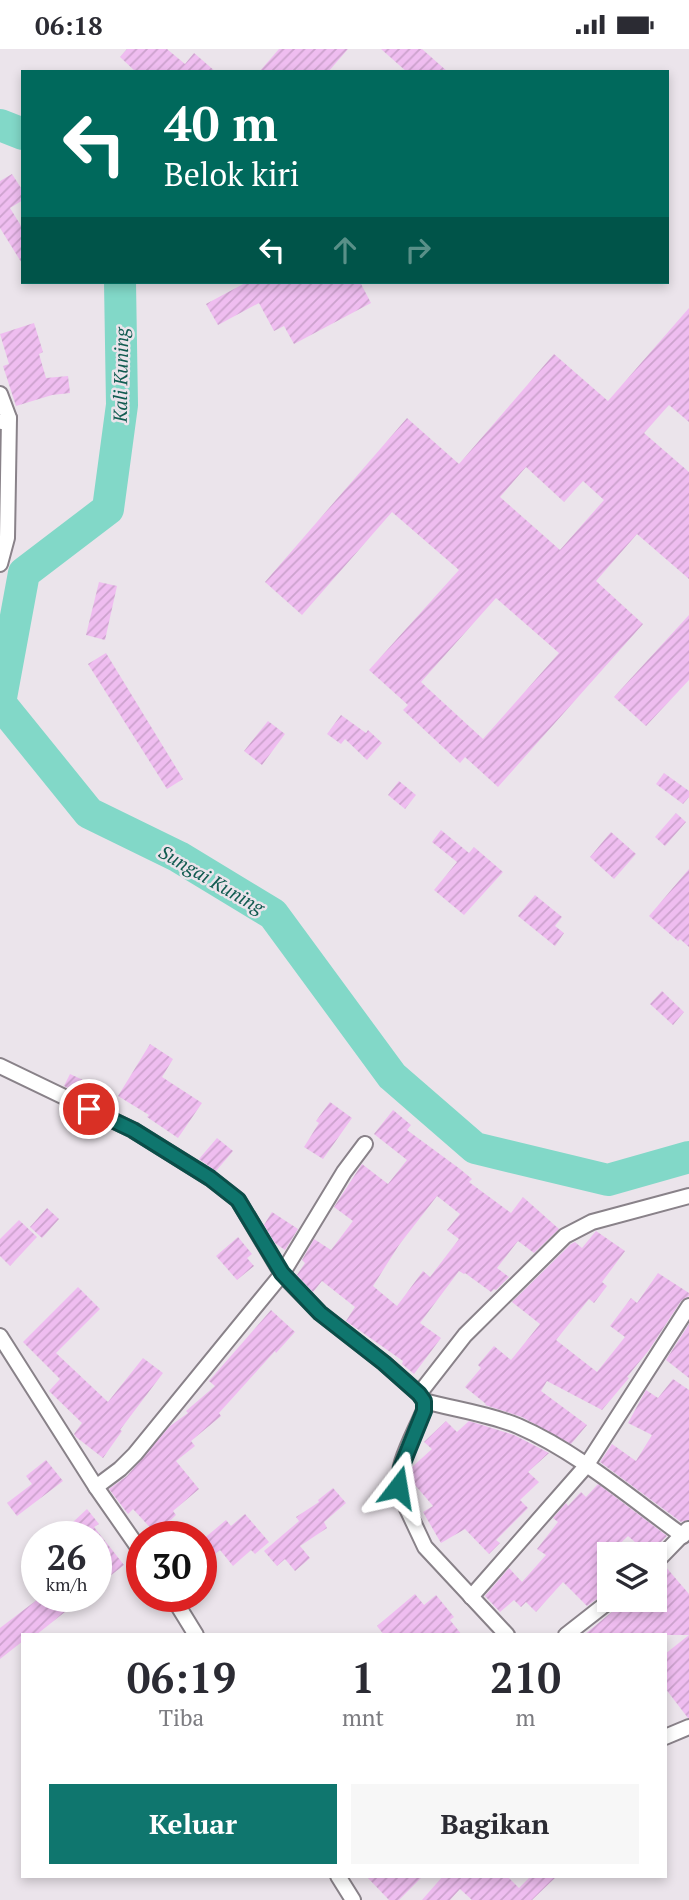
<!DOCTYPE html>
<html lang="id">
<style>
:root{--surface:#fff;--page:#f7f7f7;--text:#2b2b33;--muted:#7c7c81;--accent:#0f766e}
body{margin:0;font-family:"PT Serif",serif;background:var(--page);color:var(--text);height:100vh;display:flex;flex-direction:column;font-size:26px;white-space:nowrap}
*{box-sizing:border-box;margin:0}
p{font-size:23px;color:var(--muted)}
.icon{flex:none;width:38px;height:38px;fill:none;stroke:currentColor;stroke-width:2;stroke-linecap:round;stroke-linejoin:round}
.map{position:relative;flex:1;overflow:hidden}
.drawer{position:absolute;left:21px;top:1584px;width:646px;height:245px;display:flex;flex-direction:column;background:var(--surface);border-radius:0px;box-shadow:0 4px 10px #0003}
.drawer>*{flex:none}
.banner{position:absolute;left:21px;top:21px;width:648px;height:214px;border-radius:0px;box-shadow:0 4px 10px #0003;background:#00695c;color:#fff;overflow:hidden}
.fabs{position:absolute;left:597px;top:1493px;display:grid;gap:14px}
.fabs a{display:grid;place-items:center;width:70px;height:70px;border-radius:0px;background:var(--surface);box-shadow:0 4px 10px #0003;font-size:35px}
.speed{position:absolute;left:21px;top:1472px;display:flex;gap:14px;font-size:35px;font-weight:700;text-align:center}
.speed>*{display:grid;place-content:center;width:91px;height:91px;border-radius:50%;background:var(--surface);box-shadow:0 4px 10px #0003;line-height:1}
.speed small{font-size:18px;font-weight:400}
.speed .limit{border:10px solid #d22;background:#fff;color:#111}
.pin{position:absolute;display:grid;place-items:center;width:60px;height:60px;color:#fff;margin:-30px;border:4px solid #fff;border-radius:50%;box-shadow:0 2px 7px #0007}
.me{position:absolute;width:77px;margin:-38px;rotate:14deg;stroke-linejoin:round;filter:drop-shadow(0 0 5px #0008)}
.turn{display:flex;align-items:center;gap:24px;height:147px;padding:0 28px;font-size:32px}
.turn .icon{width:91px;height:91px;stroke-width:2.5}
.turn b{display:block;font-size:49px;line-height:60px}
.lanes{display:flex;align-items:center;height:66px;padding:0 28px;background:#0003;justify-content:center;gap:35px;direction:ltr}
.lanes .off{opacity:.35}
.eta{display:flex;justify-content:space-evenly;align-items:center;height:119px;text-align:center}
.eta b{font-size:42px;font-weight:800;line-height:49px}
.cta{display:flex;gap:14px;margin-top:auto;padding:14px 28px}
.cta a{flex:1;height:80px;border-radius:0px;background:var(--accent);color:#fff;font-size:28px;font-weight:800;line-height:80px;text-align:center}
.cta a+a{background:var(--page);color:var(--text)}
.status{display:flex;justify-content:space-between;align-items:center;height:49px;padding:0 35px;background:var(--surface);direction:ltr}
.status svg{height:19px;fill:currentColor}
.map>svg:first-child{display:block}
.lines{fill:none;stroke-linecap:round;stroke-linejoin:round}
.river{stroke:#82d8c8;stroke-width:32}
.building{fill:url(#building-hatch);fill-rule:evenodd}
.street-casing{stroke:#898289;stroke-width:18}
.street{stroke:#fff;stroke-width:14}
.route-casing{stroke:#0a4d48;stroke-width:18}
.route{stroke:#0f766e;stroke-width:12}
.labels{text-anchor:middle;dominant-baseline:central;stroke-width:5;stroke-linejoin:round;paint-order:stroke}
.water-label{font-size:19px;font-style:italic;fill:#115b50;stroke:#ebe4eb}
</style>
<div class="status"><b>06:18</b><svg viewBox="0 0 49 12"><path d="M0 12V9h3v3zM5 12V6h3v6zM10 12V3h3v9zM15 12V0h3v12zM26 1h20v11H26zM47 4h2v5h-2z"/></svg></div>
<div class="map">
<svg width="689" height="1851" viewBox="0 0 689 1851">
<defs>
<pattern id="building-hatch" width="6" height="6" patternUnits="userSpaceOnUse" patternTransform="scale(1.75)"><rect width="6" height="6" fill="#efbdf0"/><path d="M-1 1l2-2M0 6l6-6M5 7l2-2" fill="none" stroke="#cca2cd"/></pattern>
</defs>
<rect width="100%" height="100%" fill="#ebe4eb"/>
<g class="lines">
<g class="river">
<polyline points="0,76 23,85"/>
<polyline points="120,233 122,356 108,460 24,524 0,654 89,764 179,808 273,865 392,1027 475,1099 608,1131 689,1108"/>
</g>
</g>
<g class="building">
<polygon points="127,0 167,0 185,15 194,4 216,23 136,23 120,8"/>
<polygon points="279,0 348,0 328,23 259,23"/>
<polygon points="381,0 422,0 448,23 407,23"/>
<polygon points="12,125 23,142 23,151 10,159 23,180 23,216 0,179 0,132"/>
<polygon points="247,233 360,233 371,254 294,295 284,277 274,282 259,254 218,276 206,255"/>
<path d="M689,259v114l-20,-17 -25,28 45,39v107l-52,-45 -41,47 47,43 -145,163 -33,-30 -5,6 -57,-53 5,-5 -39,-35 90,-100 -67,-58 -90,103 -37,-33 142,-164 52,46 95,-110 54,47zM526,418l38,35 19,-21 21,19 -44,50 -60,-53zM496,549l63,55 -76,86 -62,-57z"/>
<polygon points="34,274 43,303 39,305 46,329 68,327 70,344 52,346 16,357 3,317 9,315 0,285"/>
<polygon points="99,533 117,537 105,591 86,586"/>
<polygon points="689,566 689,631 646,677 614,648"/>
<polygon points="106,604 183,730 167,740 88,615"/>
<polygon points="341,666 366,684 368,681 382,694 367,711 345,690 341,695 327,685"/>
<polygon points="268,672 285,685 262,716 244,702"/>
<polygon points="664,724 689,742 689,748 683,755 656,735"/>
<polygon points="399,732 416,746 405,760 388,746"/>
<polygon points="676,764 686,773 665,797 655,788"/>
<polygon points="441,781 469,804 474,798 503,823 464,866 434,841 457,813 432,793"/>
<polygon points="611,783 636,805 614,830 590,808"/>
<polygon points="689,820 689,898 680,890 678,892 649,867"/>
<polygon points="535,846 562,868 555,877 564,884 555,897 518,867"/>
<polygon points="662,942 684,963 673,976 650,955"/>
<polygon points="150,995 173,1010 162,1028 202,1054 178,1089 147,1068 149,1066 118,1047"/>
<polygon points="70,1025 111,1044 104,1057 64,1037"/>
<polygon points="330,1053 352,1069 323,1110 304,1098 319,1074 316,1072"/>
<path d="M393,1061l18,15 -4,5 53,39 12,10 -3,3 42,31 12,-16 36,32 -25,24 -16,-12 -21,27 12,9 -13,13 -2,-1 -3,3 -26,-19 -1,1 -5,-3 -39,52 21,15 -27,36 -12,-10 1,-3 -57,-40 9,-14 -33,-26 -9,11 -16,-17 8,-12 -3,-3 12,-21 17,11 22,-29 -19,-14 28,-43 26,20 19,-24 -33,-26zM437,1147l23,18 -13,16 12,9 -29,38 -7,-6 -26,35 -24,-20 26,-41z"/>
<polygon points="217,1089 233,1102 216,1122 199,1110"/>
<polygon points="47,1159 59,1170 42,1189 30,1178"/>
<polygon points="272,1163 298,1180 285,1201 275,1194 264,1176"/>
<polygon points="19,1171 37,1188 10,1217 0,1207 0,1190"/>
<polygon points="596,1182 625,1202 602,1233 607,1237 594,1254 589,1250 556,1291 597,1323 625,1288 610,1277 631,1249 637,1254 658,1224 689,1244 689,1247 681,1252 649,1301 627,1328 629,1329 602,1361 547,1332 541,1342 587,1376 571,1395 522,1368 485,1356 486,1355 465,1338 481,1319 478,1316 494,1297 511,1311 540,1275 512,1253 571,1195 575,1193 582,1199"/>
<polygon points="238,1188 252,1205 247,1209 254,1217 237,1231 216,1207"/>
<polygon points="78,1238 100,1260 56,1304 108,1353 143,1309 163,1324 120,1381 122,1382 103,1409 76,1388 74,1385 82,1374 49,1342 60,1330 23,1293"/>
<polygon points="271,1261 295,1283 276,1304 275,1302 219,1364 221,1367 191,1392 195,1397 176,1412 199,1440 173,1462 176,1466 156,1485 133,1460 128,1465 109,1440 127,1427 170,1377 188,1364 186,1362 215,1337 209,1332"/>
<polygon points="689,1275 689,1329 666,1311"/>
<polygon points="673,1330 689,1341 689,1471 681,1473 600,1413 612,1395 636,1412 652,1386 628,1374 646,1341 658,1349"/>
<polygon points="446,1372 457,1383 469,1372 514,1386 549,1404 528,1423 539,1433 520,1451 528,1459 496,1491 500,1494 489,1505 465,1480 441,1494 423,1463 433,1457 409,1429 411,1419 432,1400 424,1393"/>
<polygon points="46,1411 63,1432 17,1467 7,1454 32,1435 26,1427"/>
<polygon points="598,1435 667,1487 649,1505 628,1487 609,1505 609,1541 587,1557 563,1533 536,1563 526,1553 521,1558 514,1551 500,1563 485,1547 509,1519 522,1533 546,1506 537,1500 558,1473 553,1469 566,1454 568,1457 581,1443 586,1448"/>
<polygon points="333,1439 346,1454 324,1473 327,1479 300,1497 310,1509 295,1522 285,1510 277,1517 264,1502 299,1472 296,1468 319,1453 318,1451"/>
<polygon points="87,1460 99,1475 94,1478 124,1516 96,1538 96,1488 57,1488"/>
<polygon points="245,1465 269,1493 255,1505 251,1501 233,1517 220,1501 201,1516 201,1492 226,1471 231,1477"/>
<polygon points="665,1517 689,1545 689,1586 584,1586 618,1558 621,1550 654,1550 654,1524"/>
<polygon points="415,1545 424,1556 436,1546 454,1568 450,1571 462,1586 384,1586 377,1577"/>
<polygon points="42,1547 85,1547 36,1586 23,1586 23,1592 0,1610 0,1579"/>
<polygon points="689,1586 689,1669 688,1669 665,1639 665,1605"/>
<polygon points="366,1827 423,1827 399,1851 389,1851"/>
<polygon points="443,1827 507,1827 519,1839 531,1827 557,1827 532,1851 472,1851 460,1840 450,1851 422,1851"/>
</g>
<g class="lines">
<g class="street-casing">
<g id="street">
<polyline points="0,345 9,369 2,373"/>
<polyline points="0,515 7,489 9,369"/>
<polyline points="0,1017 133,1081 210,1129 238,1151 282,1225 344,1123 365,1095"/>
<polyline points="0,1287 96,1438 142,1504"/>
<polyline points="419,1345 465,1286 565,1187 592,1173 689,1147"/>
<path d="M424,1352c29,8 66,13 94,25 58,25 114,73 165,110"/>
<path d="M96,1438l24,-18 15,-15 147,-180 38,39 64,50 35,31 5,7v9c-10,25 -31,58 -24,84l25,53 82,88"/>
<polyline points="654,1515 688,1480"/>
<polyline points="172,1547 196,1586"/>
<polyline points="471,1548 586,1417 689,1257"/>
<polyline points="566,1586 612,1550"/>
<polyline points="665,1688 689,1678"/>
<polyline points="338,1827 353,1851"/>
</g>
</g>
<use href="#street" class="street"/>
</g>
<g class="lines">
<g class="route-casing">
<polyline id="route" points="89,1060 133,1081 210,1129 238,1151 282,1224 320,1264 384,1314 419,1345 424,1352 424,1362 401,1419 398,1438"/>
</g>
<use href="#route" class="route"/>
</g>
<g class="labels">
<g class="water-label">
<text transform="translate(120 326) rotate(-89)">Kali Kuning</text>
<text transform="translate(212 830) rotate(30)">Sungai Kuning</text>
</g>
</g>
</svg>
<div class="fabs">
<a><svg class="icon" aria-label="layers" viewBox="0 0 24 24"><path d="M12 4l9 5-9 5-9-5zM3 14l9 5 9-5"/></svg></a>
</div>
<div class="speed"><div>26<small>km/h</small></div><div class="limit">30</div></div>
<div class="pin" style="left:89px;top:1060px;background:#d93025"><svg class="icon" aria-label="arrive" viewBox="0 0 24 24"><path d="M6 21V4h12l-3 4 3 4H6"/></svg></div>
<svg class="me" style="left:398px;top:1438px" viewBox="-20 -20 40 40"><path d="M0-17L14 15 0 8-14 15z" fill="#0f766e" stroke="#fff" stroke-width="4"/></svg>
<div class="banner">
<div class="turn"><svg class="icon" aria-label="left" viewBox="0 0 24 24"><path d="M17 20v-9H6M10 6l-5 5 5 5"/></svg><div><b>40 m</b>Belok kiri</div></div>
<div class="lanes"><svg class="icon" aria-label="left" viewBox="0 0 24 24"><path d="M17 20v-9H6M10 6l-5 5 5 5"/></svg><svg class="icon off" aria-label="ahead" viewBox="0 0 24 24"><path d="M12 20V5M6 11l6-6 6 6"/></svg><svg class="icon off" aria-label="right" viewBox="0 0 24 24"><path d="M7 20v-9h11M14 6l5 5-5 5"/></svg></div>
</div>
<section class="drawer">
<div class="eta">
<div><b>06:19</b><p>Tiba</p></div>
<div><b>1</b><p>mnt</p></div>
<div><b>210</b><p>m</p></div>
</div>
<div class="cta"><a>Keluar</a><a>Bagikan</a></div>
</section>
</div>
